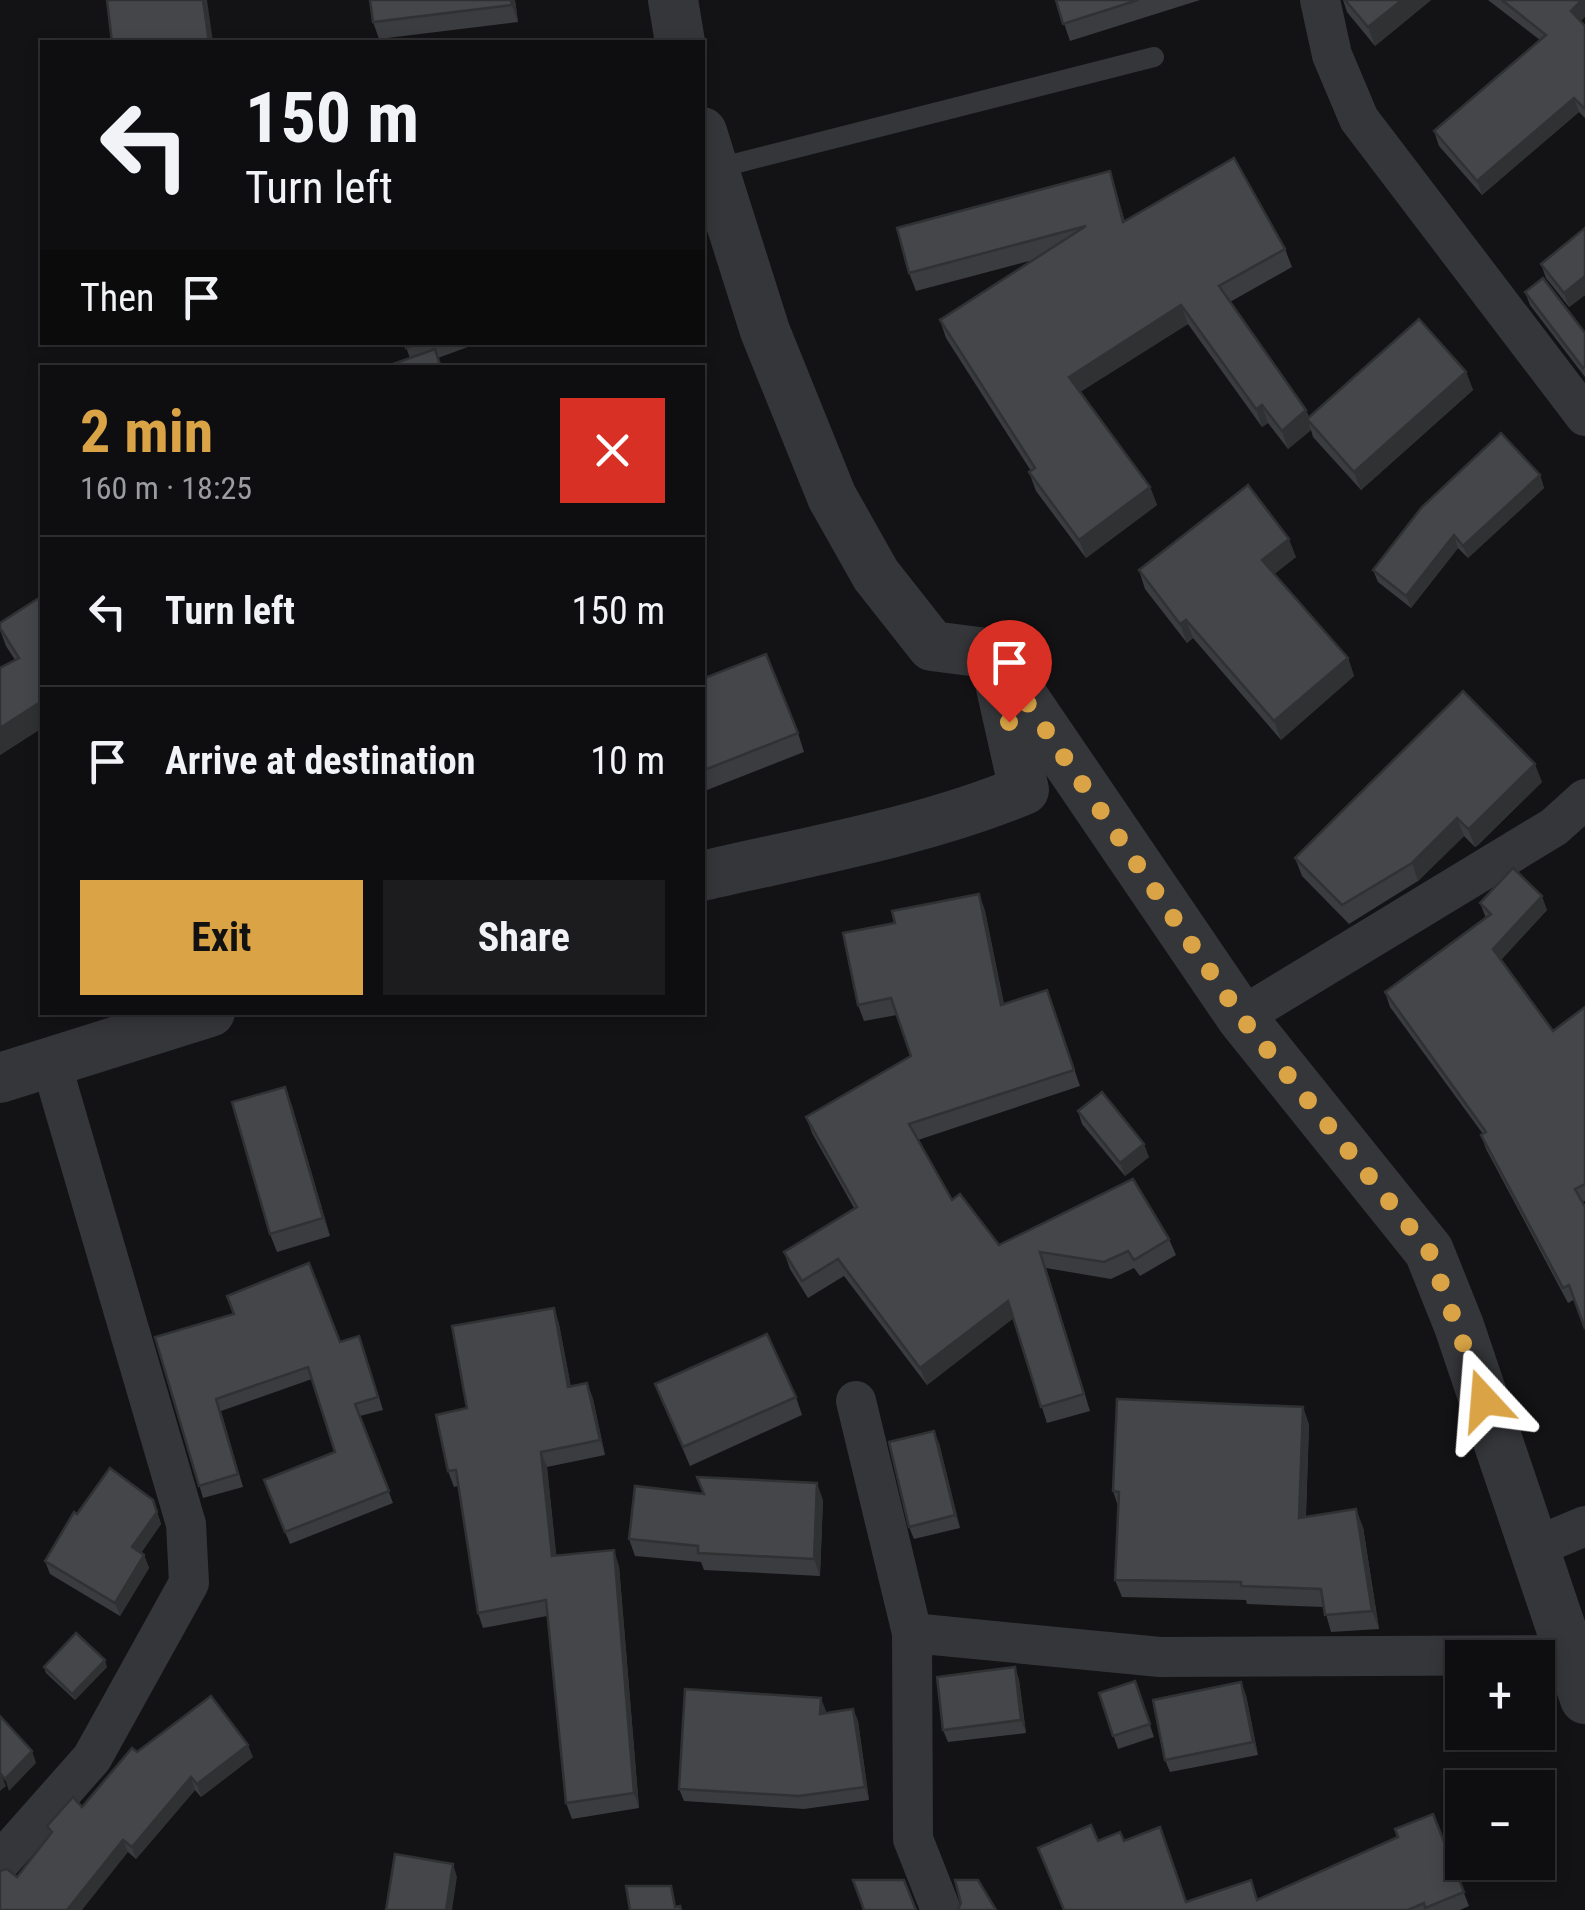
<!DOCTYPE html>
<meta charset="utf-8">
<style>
:root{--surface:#0e0e10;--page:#1c1c1e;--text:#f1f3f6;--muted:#9b9c9f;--line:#2e2e30;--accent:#daa446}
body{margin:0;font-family:"Roboto Condensed",sans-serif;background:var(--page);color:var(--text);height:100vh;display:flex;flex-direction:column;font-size:38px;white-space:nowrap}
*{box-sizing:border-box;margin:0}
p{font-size:32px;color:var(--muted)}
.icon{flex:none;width:55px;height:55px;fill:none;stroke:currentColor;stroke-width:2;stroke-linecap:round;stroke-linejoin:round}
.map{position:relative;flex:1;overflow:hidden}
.sheet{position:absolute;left:40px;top:365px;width:665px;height:650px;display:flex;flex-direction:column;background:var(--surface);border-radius:0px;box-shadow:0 5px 15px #0003,0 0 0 2px var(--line)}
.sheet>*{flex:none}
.guide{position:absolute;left:40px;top:40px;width:665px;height:305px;border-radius:0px;box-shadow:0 5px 15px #0003,0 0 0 2px var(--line);background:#0e0e10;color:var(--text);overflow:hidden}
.tools{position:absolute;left:1445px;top:1640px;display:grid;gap:20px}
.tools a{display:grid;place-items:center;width:110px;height:110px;border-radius:0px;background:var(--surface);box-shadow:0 5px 15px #0003,0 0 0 2px var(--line);font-size:50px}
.pin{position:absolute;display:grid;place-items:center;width:85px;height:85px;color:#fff;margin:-102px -42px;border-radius:50% 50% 50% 0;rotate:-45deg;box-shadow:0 0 10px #0007}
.pin .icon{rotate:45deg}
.me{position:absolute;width:110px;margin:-55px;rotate:341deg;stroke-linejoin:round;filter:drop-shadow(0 0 8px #0008)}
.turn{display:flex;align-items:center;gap:35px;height:210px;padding:0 40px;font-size:45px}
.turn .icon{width:130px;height:130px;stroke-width:2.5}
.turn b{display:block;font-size:70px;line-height:85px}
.then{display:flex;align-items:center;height:95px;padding:0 40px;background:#0003;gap:20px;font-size:38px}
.round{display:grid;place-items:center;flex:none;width:105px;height:105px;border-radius:0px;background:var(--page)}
.summary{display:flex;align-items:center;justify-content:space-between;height:170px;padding:0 40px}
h1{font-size:60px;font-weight:700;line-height:75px;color:var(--accent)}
.action{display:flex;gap:20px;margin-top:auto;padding:20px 40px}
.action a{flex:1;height:115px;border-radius:0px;background:var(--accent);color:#111;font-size:40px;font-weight:700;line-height:115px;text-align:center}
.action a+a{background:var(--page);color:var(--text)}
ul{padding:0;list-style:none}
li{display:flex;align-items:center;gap:30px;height:150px;padding:0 40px;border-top:2px solid var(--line)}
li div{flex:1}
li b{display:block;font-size:38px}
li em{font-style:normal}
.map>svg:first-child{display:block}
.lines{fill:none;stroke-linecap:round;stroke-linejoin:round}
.service{stroke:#353639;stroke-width:20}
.minor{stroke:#353639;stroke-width:40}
.tertiary{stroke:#353639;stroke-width:50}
.wall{fill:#3b3c3f}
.shaded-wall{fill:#303133}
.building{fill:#454649;stroke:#303133;stroke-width:2.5}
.route{stroke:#daa446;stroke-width:18;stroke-dasharray:0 32.4}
</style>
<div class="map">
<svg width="1585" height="1910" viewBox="0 0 1585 1910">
<rect width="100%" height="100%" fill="#131315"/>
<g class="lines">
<polyline class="service" points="714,169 1154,57"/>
<g class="minor">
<polyline points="1320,0 1332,55 1359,119 1585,416"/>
<polyline points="1241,1017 1554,827 1585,799"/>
<polyline points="856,1401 912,1633 913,1839 941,1910"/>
<polyline points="1535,1547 1585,1526"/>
<polyline points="912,1633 1160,1657 1570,1655"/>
<polyline points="0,1862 92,1758 189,1583 186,1524 51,1063"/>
</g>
<g class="tertiary">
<polyline points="673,0 680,42"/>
<polyline points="702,132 765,331 832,497 876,575 932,646 994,654 1241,1017 1429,1251 1459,1326 1585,1699"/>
<path d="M702,876c108,-25 220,-44 322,-86l-24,-107"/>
<polyline points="0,1078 210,1012"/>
</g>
</g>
<g class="wall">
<polygon points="370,0 515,0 518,22 379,39 373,22"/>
<polygon points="1056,0 1200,0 1070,41"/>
<polygon points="1343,0 1431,0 1375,46 1347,12"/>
<polygon points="1488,0 1585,0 1581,21 1585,26 1585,118 1579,112 1482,195 1439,146 1434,131 1540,40"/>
<polygon points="1110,171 1125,222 1285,249 1292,267 1230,302 1306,410 1309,417 1466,372 1473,390 1361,490 1313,437 1311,430 1288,449 1268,423 1262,427 1188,324 1080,392 1150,487 1157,505 1086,558 1036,491 1029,472 1031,471 946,338 940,320 1033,260 916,291 909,273"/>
<polygon points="1585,228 1585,295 1569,307 1546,278 1541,264"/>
<polygon points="1525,292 1585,333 1585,377 1530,305"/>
<polygon points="404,342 476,342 476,344 438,358 410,358"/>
<polygon points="1540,475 1544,488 1468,558 1458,548 1411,608 1378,582 1373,570"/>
<polygon points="1296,557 1274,574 1348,658 1354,676 1281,740 1193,638 1187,643 1145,589 1139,570"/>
<polygon points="42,596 42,728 0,755 15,660 6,646 0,630 0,623"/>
<polygon points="702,679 798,733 804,752 702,792"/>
<polygon points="1542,782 1478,845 1475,847 1464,836 1418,881 1349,924 1302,876 1295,858"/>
<polygon points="979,894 985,911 1004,1004 1047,990 1080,1086 918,1140 952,1200 999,1245 1169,1239 1176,1255 1140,1276 1134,1268 1111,1279 1046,1268 1090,1411 1047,1423 1013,1318 927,1385 844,1276 808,1298 790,1269 784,1252 854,1208 812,1133 806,1117 911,1056 897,1015 864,1021 858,1005 895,923"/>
<polygon points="1480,903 1547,910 1501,960 1553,1031 1585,1007 1585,1201 1582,1202 1575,1299 1568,1303 1486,1149 1481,1135 1483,1134 1390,1007 1385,992 1486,918"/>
<polygon points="292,1106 330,1236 277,1252 270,1234"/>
<polygon points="1078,1111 1149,1157 1125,1176 1082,1124"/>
<polygon points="554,1308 559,1324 571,1387 587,1383 593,1399 605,1455 547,1467 556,1555 619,1566 639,1808 572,1819 566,1803 547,1616 483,1628 478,1613 458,1486 454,1487 448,1471 467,1408"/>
<polygon points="155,1337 340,1342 364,1349 383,1410 360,1416 393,1503 290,1544 264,1480 335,1452 312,1379 221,1411 243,1487 203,1498"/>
<polygon points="655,1384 796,1397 802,1415 690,1466"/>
<polygon points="1303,1407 1309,1425 1306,1517 1363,1527 1379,1629 1331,1632 1324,1607 1247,1604 1246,1600 1122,1597 1115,1580 1118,1506 1113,1491"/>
<polygon points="939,1443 960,1528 914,1539 909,1527"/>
<polygon points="697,1477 823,1500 820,1576 704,1570 701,1562 635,1556 629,1539 703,1494"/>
<polygon points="153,1500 161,1524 141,1553 144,1555 149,1568 120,1616 50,1574 45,1561 77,1514"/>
<polygon points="44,1667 107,1667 75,1700 46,1673"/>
<polygon points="1015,1667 1019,1680 1026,1733 948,1742 943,1730"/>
<polygon points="1135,1681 1154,1737 1118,1749 1099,1693"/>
<polygon points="1246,1695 1258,1755 1170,1772 1165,1760"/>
<polygon points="853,1709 858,1721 869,1800 804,1809 684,1801 679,1789 826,1711 826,1713"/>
<polygon points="137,1752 253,1757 201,1797 195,1790 136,1859 128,1852 0,1910 17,1877 50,1834 47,1826 82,1807"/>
<polygon points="1433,1814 1469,1906 1460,1910 1063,1910 1098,1841 1124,1841 1187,1902 1258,1900 1398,1837"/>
</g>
<g class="shaded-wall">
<polygon points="203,0 207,0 213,42 209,42"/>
<polygon points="511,0 515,0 518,22 512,5"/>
<polygon points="1402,0 1431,0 1375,46 1368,27"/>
<polygon points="1582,0 1585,0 1585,17 1576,26 1571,11"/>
<polygon points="1574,98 1579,112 1482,195 1477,181"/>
<polygon points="1110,171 1116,190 1130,241 1123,222"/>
<polygon points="1585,276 1585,295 1569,307 1564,293"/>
<polygon points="1181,305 1188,324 1075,395 1069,377"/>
<polygon points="1466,372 1473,390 1361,490 1354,472"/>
<polygon points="1262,405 1268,423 1262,427 1256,409"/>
<polygon points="1306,410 1312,425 1307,419 1311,430 1288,449 1282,431"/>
<polygon points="1540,475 1544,488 1468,558 1463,546"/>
<polygon points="1150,487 1157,505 1086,558 1079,540"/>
<polygon points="1454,535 1458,548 1411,608 1406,596"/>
<polygon points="1289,539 1296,557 1268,579 1262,560"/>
<polygon points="1186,620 1193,638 1187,643 1180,624"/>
<polygon points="1348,658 1354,676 1281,740 1274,721"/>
<polygon points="42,701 42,728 0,755 0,728"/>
<polygon points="1535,764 1542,782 1475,847 1468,829"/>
<polygon points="1457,818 1464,836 1418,881 1412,863"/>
<polygon points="979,894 985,911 1007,1022 1001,1005"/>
<polygon points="1542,896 1547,910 1498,963 1493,949"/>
<polygon points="285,1087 292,1106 330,1236 323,1218"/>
<polygon points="1144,1144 1149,1157 1125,1176 1120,1163"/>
<polygon points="1008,1301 1014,1318 927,1385 920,1368"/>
<polygon points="554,1308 559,1324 574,1403 568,1387"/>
<polygon points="587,1383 593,1399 605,1455 600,1440"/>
<polygon points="1303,1407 1309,1425 1305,1536 1299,1518"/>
<polygon points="934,1431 939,1443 960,1528 955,1515"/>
<polygon points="541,1452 547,1467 558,1571 552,1556"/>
<polygon points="817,1483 823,1500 820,1576 814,1559"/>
<polygon points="153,1500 161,1524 136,1560 132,1547"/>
<polygon points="1356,1509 1363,1527 1379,1629 1372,1611"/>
<polygon points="614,1550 619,1566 639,1808 634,1793"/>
<polygon points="144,1555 149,1568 120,1616 115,1603"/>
<polygon points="105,1660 107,1667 75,1700 72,1694"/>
<polygon points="1015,1667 1019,1680 1026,1733 1021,1720"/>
<polygon points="1241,1682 1246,1695 1258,1755 1253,1742"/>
<polygon points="821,1698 826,1711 825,1727 820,1714"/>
<polygon points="853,1709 858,1721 869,1800 865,1787"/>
<polygon points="248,1745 253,1757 201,1797 197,1784"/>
<polygon points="32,1751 36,1763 9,1791 5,1779"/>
<polygon points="1,1774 6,1786 0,1791 0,1775"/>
<polygon points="191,1777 195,1790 136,1859 132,1847"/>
<polygon points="123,1840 128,1852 82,1910 67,1910"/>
<polygon points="453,1864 457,1877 452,1910 446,1910"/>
</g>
<g class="building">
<polygon points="107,0 203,0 209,42 112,42"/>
<polygon points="370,0 511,0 512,5 373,22"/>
<polygon points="1056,0 1138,0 1063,24"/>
<polygon points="1345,0 1402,0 1368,27"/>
<polygon points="1502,0 1582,0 1571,11 1585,26 1585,109 1574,98 1477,181 1434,131 1546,35"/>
<polygon points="1234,158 1285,249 1219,286 1306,410 1282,431 1262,405 1256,409 1181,305 1069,377 1150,487 1079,540 1029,472 1035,468 940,320 1086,226 909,273 897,228 1110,171 1123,222"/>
<polygon points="1585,228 1585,276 1564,293 1541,264"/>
<polygon points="1543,278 1585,333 1585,366 1583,368 1525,292"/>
<polygon points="1419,319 1466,372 1354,472 1307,419"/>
<polygon points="404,342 422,342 406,348"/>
<polygon points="435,349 441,368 382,368"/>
<polygon points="1501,433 1540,475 1463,546 1454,535 1406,596 1373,570 1422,507"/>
<polygon points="1248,485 1289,539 1262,560 1348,658 1274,721 1186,620 1180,624 1139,570"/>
<polygon points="42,596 42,701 0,728 0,668 19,658 0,628 0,623"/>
<polygon points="766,654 798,733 702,771 702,679"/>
<polygon points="1463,691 1535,764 1471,827 1468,829 1457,818 1412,863 1342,905 1295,858"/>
<polygon points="1513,868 1542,896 1493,949 1553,1031 1585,1007 1585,1184 1575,1189 1585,1207 1585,1329 1569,1285 1563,1288 1481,1135 1486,1132 1385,992 1491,914 1480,903"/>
<polygon points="979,894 1001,1005 1047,990 1074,1070 909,1124 952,1200 960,1194 999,1245 1133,1179 1169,1239 1134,1260 1128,1251 1104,1262 1040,1252 1084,1394 1041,1407 1008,1301 920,1368 838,1259 802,1281 784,1252 857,1207 806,1117 911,1056 891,998 858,1005 843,933 895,923 892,911"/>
<polygon points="285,1087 323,1218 270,1234 232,1102"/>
<polygon points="1102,1092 1144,1144 1120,1163 1078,1111"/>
<polygon points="309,1263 340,1342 359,1336 378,1397 355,1404 389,1491 285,1532 264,1480 335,1452 308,1367 216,1399 238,1474 199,1486 155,1337 234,1314 227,1296"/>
<polygon points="554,1308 568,1387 587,1383 600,1440 541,1452 552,1556 614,1550 634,1793 566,1803 546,1600 478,1613 456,1470 448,1471 436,1415 467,1408 452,1326"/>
<polygon points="767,1334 796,1397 683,1447 655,1384"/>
<polygon points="1117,1399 1303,1407 1299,1518 1356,1509 1372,1611 1325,1615 1321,1589 1241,1586 1241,1582 1115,1580 1119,1492 1113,1491"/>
<polygon points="934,1431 955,1515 909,1527 889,1442"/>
<polygon points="110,1468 153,1500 157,1512 132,1547 144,1555 115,1603 45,1561 74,1512 77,1514"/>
<polygon points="697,1477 817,1483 814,1559 698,1553 698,1546 629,1539 635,1486 704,1494"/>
<polygon points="76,1633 105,1660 72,1694 44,1667"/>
<polygon points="1015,1667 1021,1720 943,1730 937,1677"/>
<polygon points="1135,1681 1150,1724 1113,1736 1099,1693"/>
<polygon points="1241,1682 1253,1742 1165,1760 1153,1700"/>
<polygon points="685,1689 821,1698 820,1714 853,1709 865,1787 799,1796 679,1789"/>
<polygon points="211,1696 248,1745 197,1784 191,1777 132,1847 123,1840 67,1910 0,1910 0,1871 7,1869 17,1877 52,1832 47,1826 73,1797 82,1807 132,1748 137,1752"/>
<polygon points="0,1716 32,1751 5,1779 1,1774 0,1775"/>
<polygon points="1433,1814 1464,1892 1425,1908 1424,1903 1408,1910 1064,1910 1038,1848 1091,1825 1098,1841 1120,1832 1124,1841 1160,1827 1186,1902 1251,1880 1257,1900 1398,1837 1395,1829"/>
<polygon points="395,1854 453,1864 446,1910 386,1910"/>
<polygon points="853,1880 904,1880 916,1910 864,1910"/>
<polygon points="955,1880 978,1880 996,1910 958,1910 961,1903"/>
<polygon points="626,1886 671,1886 675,1907 680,1906 681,1910 630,1910"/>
</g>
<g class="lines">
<polyline class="route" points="1009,722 994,654 1241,1017 1429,1251 1484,1400"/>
</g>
</svg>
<div class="tools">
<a>+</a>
<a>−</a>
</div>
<div class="pin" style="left:1009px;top:722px;background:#d93025"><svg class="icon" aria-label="arrive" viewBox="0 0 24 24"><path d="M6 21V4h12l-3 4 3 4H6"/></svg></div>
<svg class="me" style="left:1484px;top:1400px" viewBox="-20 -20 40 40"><path d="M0-17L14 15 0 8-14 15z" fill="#daa446" stroke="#fff" stroke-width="4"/></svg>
<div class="guide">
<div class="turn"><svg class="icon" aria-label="left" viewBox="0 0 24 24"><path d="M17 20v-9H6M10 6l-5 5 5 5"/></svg><div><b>150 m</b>Turn left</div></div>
<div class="then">Then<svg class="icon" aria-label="arrive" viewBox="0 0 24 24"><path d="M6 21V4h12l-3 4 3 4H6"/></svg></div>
</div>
<section class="sheet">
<div class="summary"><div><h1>2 min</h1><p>160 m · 18:25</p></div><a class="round" style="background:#d93025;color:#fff"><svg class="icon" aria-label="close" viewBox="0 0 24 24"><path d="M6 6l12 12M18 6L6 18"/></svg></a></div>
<ul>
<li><svg class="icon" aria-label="left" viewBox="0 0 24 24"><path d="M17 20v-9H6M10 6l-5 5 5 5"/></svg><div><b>Turn left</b></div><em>150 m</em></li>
<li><svg class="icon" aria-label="arrive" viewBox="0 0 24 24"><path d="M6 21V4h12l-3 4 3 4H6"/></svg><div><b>Arrive at destination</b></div><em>10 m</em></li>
</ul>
<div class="action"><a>Exit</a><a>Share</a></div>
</section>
</div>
